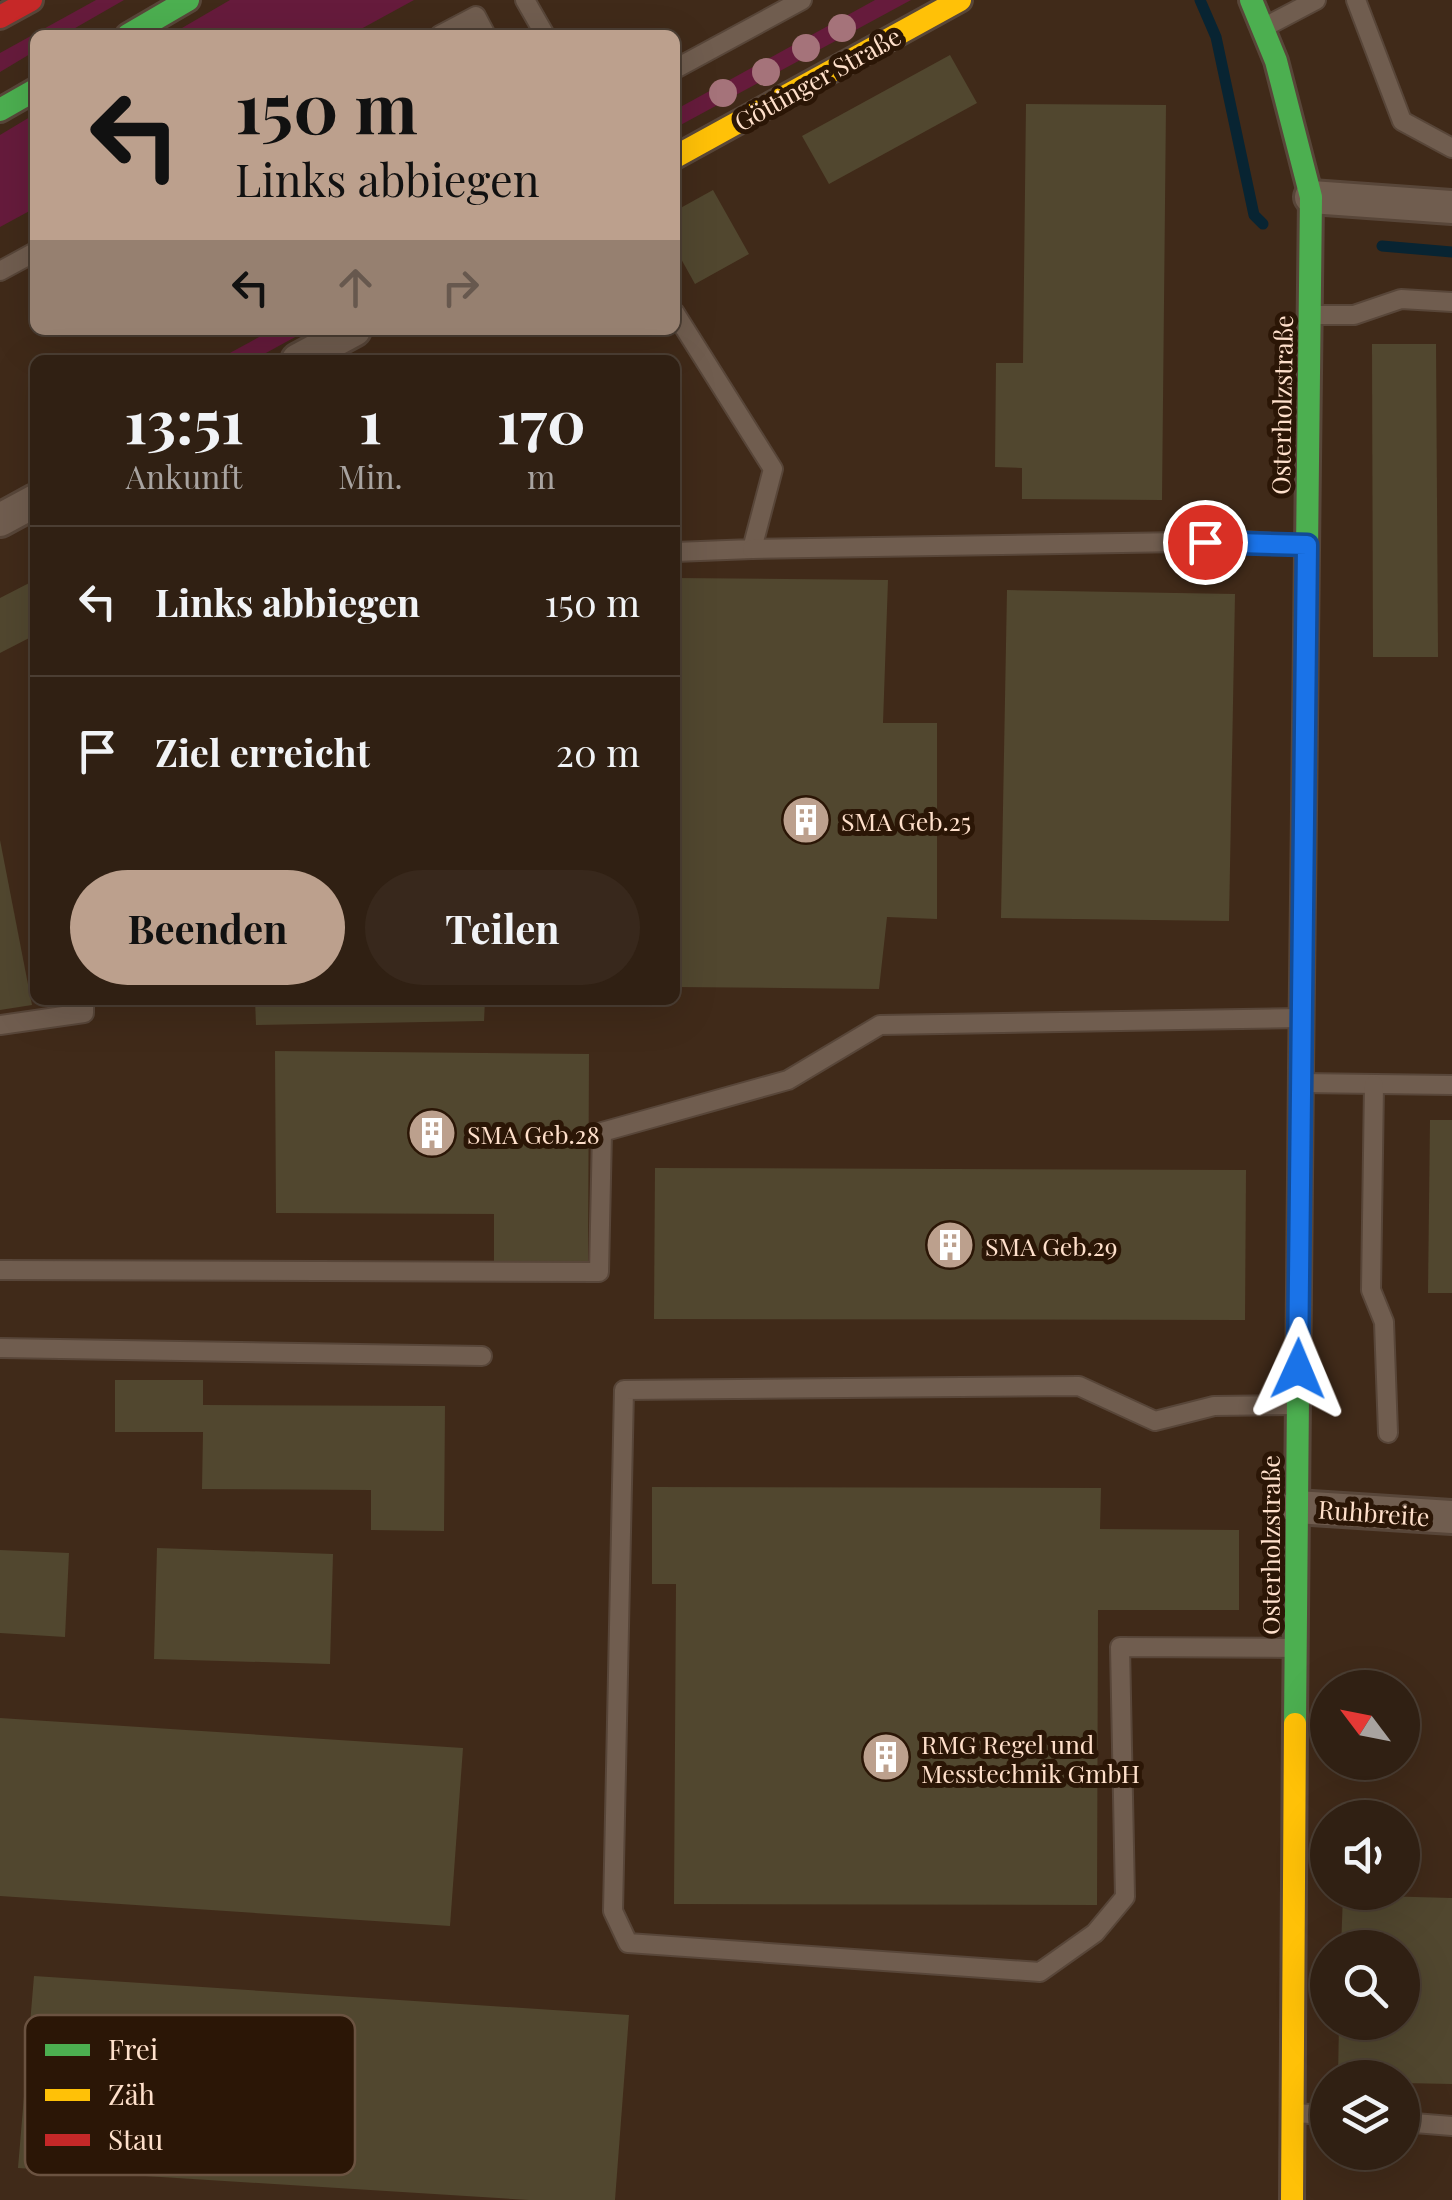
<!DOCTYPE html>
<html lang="de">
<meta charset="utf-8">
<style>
:root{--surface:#302013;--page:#38281c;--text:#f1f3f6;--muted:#a8a3a0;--line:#4b3e33;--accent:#bca08d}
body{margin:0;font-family:"Playfair Display",serif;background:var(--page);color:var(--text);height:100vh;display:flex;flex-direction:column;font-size:38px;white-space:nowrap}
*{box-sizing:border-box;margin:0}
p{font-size:32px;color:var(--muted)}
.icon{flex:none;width:55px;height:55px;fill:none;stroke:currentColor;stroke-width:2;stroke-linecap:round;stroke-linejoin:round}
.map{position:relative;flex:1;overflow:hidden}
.sheet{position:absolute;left:30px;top:355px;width:650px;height:650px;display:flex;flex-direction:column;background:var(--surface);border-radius:15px;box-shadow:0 10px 40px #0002,0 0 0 2px var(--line)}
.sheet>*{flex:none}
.top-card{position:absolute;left:30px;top:30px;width:650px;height:305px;border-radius:15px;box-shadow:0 10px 40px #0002,0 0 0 2px var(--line);background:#bca08d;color:#111;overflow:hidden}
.needle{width:65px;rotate:302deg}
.buttons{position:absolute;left:1310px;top:1670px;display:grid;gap:20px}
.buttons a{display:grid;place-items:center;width:110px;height:110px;border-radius:50%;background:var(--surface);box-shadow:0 10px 40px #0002,0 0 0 2px var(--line);font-size:50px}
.pin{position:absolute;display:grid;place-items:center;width:85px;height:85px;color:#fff;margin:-42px;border:5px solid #fff;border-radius:50%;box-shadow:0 2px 10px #0007}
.me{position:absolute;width:110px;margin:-55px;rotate:1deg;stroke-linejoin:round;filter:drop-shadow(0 0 8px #0008)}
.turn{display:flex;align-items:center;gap:35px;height:210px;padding:0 40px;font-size:45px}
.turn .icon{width:130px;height:130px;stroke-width:2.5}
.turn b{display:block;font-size:70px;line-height:85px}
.lanes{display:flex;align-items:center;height:95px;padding:0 40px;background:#0003;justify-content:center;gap:50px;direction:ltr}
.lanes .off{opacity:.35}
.eta{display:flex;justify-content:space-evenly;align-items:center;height:170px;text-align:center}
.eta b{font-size:60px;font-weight:700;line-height:70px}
.cta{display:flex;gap:20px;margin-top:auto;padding:20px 40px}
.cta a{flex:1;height:115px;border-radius:60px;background:var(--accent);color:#111;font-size:40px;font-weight:700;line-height:115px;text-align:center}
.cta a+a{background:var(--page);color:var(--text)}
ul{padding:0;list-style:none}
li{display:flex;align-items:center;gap:30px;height:150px;padding:0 40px;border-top:2px solid var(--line)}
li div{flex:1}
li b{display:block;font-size:38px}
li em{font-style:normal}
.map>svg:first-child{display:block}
.green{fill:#661b3c}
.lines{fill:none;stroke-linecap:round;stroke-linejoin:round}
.stream{stroke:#082432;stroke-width:11}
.building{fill:#51472f}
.lane-casing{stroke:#584639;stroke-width:22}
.street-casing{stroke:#584639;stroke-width:38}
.fast-casing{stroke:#584639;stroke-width:28}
.slow-casing{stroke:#584639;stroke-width:28}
.jam-casing{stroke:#584639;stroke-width:28}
.lane{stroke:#705d4f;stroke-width:18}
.street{stroke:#705d4f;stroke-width:32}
.fast{stroke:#4caf50;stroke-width:22}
.slow{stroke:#ffc107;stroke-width:22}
.jam{stroke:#c62828;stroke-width:22}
.tree{fill:#a5737a}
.route-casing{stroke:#114b97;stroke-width:25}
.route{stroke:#1a73e8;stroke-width:18}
.labels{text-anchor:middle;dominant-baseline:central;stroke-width:10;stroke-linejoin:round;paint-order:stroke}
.street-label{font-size:25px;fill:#ffe0cb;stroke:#2b1606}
.poi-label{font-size:25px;fill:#ffe0cb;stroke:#2b1606;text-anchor:start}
.key{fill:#2b1606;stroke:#6b5341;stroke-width:2.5}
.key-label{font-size:28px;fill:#ffe0cb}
</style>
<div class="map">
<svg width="1452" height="2200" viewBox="0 0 1452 2200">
<rect width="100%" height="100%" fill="#402a19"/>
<g class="green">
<polygon points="96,0 124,0 63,35 35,35 35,51 0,72 0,53"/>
<polygon points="230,0 414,0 350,35 170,35"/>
<polygon points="875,0 911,0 675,128 675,110"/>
<polygon points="35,114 35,208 0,227 0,135"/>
<polygon points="272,330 308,330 253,360 217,360"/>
</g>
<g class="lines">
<g class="stream">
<polyline points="1200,0 1216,37 1254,215 1263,224"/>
<polyline points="1382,246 1452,252"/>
</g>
</g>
<g class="building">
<polygon points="950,55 977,103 829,184 802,136"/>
<polygon points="1026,104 1166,105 1162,500 1022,499 1022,468 995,467 996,363 1023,363"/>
<polygon points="713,190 749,254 695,284 675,248 675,211"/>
<polygon points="1372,344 1436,344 1438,657 1373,657"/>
<polygon points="460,353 521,354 521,360 448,360"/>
<polygon points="675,578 888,580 883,723 937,723 937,919 887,917 879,989 675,987"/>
<polygon points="35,580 35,635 0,653 0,598"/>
<polygon points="1007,590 1235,594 1229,921 1001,918"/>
<polygon points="0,840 32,1005 0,1010"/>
<polygon points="255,1000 485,1000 484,1021 256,1025"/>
<polygon points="275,1051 589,1054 588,1262 494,1261 494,1214 276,1213"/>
<polygon points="1430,1120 1452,1120 1452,1293 1428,1293"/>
<polygon points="655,1168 1246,1170 1245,1320 654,1319"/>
<polygon points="115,1380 203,1380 203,1405 445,1406 444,1531 371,1530 371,1490 202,1489 203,1432 115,1432"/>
<polygon points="652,1487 1101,1488 1100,1529 1239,1530 1239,1610 1098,1610 1097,1905 674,1904 676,1584 652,1584"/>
<polygon points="157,1548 333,1554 330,1664 154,1659"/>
<polygon points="0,1550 69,1553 65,1637 0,1633"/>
<polygon points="0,1718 463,1748 450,1926 0,1896"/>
<polygon points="1343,1895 1452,1898 1452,2084 1402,2083 1402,2078 1338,2078 1339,2022 1402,2022 1402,1948 1341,1948"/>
<polygon points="34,1976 629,2015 615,2200 529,2200 18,2168"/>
</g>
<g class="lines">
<g class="lane-casing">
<g id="lane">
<polyline points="525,0 545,35"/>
<polyline points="1356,0 1402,121 1452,148"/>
<polyline points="1263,28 1316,0"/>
<polyline points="440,35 476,16 486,35"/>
<polyline points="675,69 802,0"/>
<polyline points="0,271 35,252"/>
<polyline points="675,313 773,469 752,549 675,552"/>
<polyline points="1310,315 1354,315 1401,299 1452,302"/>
<polyline points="752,549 1243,541 1307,545"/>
<polyline points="0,1025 84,1013 84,1000"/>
<polyline points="1301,1083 1452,1085"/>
<polyline points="1374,1085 1371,1290 1384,1322 1388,1433"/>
<polyline points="0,1270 599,1272 602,1132 788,1080 880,1025 1300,1018"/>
<polyline points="0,1348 482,1356"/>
<polyline points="1295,1648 1120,1647 1125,1897 1095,1933 1040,1972 628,1943 613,1911 624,1390 1079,1386 1155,1421 1214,1406 1296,1405"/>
<polyline points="1293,2113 1328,2115"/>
<polyline points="1402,2122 1452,2126"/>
</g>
</g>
<g class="street-casing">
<g id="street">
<polyline points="1311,197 1452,207"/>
<polyline points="298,360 354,330"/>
<polyline points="0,520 35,501"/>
<polyline points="1296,1507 1452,1517"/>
</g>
</g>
<g class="fast-casing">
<g id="fast">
<polyline points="1251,0 1276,61 1311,197 1306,639"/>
<polyline points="128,35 188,0"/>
<polyline points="0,110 35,90"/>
<polyline points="1295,1724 1301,1069"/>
</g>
</g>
<g class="slow-casing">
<g id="slow">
<polyline points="675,157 960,0"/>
<polyline points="1292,2200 1295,1724"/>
</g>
</g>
<g class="jam-casing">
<g id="jam">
<polyline points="0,17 31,0"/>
<polyline points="1301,1069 1306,639"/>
</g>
</g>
<use href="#lane" class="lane"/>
<use href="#street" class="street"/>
<use href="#fast" class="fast"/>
<use href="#slow" class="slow"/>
<use href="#jam" class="jam"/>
</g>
<g class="tree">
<circle cx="842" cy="28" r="14"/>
<circle cx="806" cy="48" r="14"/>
<circle cx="766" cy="72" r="14"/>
<circle cx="723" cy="93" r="14"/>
</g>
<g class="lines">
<g class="route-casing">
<polyline id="route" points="1205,542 1307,545 1298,1369"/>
</g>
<use href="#route" class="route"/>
</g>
<defs>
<g id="building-disc" transform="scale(2.5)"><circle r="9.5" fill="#bca08d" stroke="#2b1606"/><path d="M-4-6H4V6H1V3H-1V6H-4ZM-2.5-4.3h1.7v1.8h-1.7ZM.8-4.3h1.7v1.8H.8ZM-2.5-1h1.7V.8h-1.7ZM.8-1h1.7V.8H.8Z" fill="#fff"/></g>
</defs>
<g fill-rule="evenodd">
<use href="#building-disc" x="806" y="820"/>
<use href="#building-disc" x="432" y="1133"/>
<use href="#building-disc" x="950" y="1245"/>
<use href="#building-disc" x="886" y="1757"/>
</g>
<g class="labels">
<g class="street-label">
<text transform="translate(817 78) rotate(-29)">Göttinger Straße</text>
<text transform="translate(1281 405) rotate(-89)">Osterholzstraße</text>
<text transform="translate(1374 1512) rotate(4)">Ruhbreite</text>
<text transform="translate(1269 1545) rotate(-90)">Osterholzstraße</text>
</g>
<g class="poi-label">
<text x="841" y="820">SMA Geb.25</text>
<text x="467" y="1133">SMA Geb.28</text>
<text x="985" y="1245">SMA Geb.29</text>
<text x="921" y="1743">RMG Regel und<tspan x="921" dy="29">Messtechnik GmbH</tspan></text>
</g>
</g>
<rect x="25" y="2015" width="330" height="160" rx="15" class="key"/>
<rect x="45" y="2044" width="45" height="12" fill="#4caf50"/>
<rect x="45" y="2089" width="45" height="12" fill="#ffc107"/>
<rect x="45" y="2134" width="45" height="12" fill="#c62828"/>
<g class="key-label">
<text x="108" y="2060">Frei</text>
<text x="108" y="2105">Zäh</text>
<text x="108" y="2150">Stau</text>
</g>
</svg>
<div class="buttons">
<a><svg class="needle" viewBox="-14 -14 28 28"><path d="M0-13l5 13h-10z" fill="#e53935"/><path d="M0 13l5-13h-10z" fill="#a8a3a0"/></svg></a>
<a><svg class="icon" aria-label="sound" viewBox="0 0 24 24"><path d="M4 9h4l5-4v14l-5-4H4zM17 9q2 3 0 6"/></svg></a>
<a><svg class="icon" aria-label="search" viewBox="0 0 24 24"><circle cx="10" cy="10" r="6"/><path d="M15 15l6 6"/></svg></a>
<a><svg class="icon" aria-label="layers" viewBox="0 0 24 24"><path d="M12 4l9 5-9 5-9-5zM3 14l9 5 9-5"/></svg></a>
</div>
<div class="pin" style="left:1205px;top:542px;background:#d93025"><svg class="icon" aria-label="arrive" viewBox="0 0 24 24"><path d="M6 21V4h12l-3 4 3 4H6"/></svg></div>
<svg class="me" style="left:1298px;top:1369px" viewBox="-20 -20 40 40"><path d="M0-17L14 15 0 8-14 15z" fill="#1a73e8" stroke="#fff" stroke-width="4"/></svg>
<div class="top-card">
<div class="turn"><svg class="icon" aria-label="left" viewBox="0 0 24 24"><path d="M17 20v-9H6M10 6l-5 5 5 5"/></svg><div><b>150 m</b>Links abbiegen</div></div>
<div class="lanes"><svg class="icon" aria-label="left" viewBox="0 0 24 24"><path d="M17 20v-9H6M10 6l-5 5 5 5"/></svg><svg class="icon off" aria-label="ahead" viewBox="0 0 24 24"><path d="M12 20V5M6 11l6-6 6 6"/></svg><svg class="icon off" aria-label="right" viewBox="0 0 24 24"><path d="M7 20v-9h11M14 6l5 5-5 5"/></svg></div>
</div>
<section class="sheet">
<div class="eta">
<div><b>13:51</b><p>Ankunft</p></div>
<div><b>1</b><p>Min.</p></div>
<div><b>170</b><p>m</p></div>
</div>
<ul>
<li><svg class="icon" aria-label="left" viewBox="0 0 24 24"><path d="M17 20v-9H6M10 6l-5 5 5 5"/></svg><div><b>Links abbiegen</b></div><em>150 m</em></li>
<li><svg class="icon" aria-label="arrive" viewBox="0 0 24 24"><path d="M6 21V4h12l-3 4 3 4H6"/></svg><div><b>Ziel erreicht</b></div><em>20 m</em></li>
</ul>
<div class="cta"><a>Beenden</a><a>Teilen</a></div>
</section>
</div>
